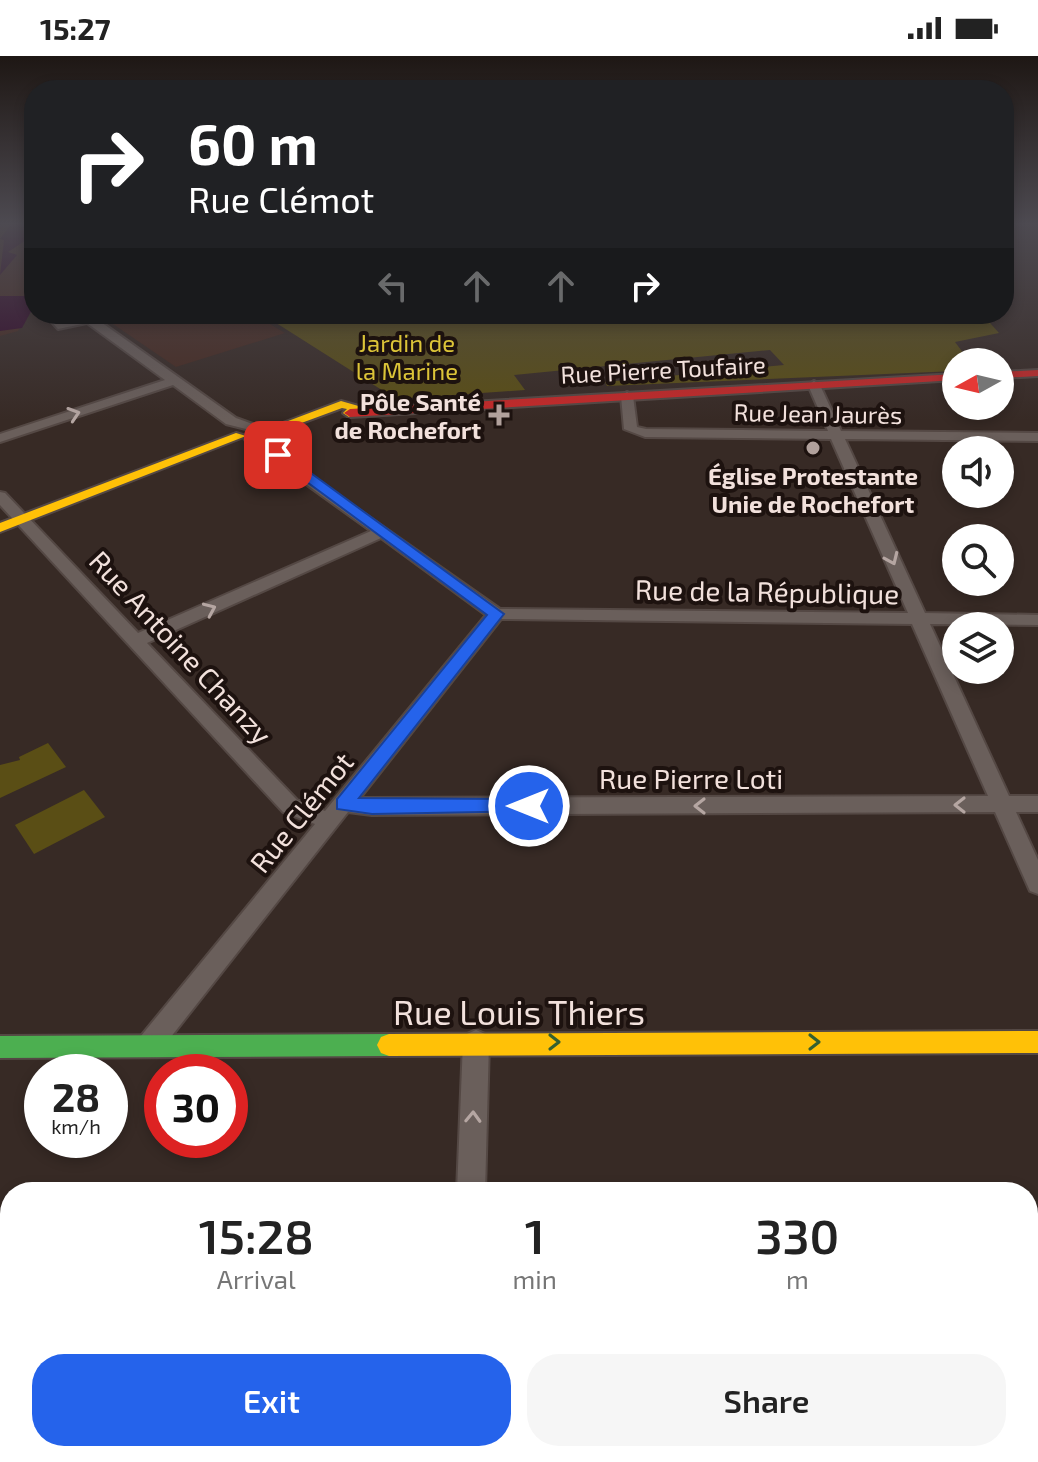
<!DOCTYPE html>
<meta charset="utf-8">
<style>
:root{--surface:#fff;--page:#f6f6f6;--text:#222;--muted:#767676;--accent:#2563eb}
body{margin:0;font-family:"Exo 2",sans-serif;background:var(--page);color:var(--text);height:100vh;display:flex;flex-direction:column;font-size:30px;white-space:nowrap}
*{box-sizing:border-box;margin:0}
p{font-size:26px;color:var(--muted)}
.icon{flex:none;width:44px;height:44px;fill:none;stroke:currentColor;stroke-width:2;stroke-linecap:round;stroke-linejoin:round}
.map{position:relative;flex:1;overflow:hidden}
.details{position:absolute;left:0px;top:1126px;width:1038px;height:280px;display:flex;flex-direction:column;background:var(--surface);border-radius:32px 32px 0 0;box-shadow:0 4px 12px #0003}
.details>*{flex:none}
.banner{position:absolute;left:24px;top:24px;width:990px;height:244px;border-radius:32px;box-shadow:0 4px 12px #0003;background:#202124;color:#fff;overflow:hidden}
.needle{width:52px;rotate:262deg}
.fabs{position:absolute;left:942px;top:292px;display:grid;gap:16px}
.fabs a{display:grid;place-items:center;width:72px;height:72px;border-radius:50%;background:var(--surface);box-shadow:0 4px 12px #0003;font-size:40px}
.speed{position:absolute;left:24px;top:998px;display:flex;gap:16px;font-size:40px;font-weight:700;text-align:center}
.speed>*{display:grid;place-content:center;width:104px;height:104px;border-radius:50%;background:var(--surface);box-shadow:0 4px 12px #0003;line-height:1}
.speed small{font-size:20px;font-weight:400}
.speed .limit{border:12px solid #d22;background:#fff;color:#111}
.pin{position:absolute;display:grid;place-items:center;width:68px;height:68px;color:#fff;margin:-34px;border-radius:16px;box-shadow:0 4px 12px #0006}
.me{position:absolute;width:88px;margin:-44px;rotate:270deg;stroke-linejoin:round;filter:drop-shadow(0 0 6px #0008)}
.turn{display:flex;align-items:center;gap:28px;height:168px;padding:0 32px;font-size:36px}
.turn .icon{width:104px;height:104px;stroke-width:2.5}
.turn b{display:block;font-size:56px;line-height:68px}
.lanes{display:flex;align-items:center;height:76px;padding:0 32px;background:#0003;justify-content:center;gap:40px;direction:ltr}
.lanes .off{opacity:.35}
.eta{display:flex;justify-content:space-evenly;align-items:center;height:136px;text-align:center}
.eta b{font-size:48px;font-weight:600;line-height:56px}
.button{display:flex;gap:16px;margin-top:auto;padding:16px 32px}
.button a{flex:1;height:92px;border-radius:32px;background:var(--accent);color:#fff;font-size:32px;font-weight:600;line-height:92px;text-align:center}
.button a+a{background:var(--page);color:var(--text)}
.status{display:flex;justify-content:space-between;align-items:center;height:56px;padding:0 40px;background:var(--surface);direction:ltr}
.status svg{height:22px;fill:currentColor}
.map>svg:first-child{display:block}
.built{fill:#472a21}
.green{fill:#5a4e15}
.water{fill:#310428}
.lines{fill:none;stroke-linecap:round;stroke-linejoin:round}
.street-casing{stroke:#544844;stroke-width:4}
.fast-casing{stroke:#544844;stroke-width:4}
.slow-casing{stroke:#544844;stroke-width:4}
.jam-casing{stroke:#544844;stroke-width:4}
.street{fill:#6a5f5b;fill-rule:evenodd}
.fast{fill:#4caf50;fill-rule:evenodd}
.slow{fill:#ffc107;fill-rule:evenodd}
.jam{fill:#c62828;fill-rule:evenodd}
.oneway{stroke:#b5a6a2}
.oneway2{stroke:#346030}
.route{fill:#2563eb;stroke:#184099;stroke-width:2}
.poi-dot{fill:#b1a19c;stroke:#1d120f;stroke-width:3}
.labels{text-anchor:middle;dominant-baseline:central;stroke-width:8;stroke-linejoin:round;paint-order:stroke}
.far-park-label{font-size:24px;fill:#dcc438;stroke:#1d120f}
.far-street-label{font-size:24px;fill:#f2e1dc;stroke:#1d120f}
.far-poi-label{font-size:24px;font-weight:bold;fill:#f2e1dc;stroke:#1d120f;text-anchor:end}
.street-label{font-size:28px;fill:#f2e1dc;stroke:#1d120f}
.near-street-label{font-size:34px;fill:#f2e1dc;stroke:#1d120f}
</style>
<div class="status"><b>15:27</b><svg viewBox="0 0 49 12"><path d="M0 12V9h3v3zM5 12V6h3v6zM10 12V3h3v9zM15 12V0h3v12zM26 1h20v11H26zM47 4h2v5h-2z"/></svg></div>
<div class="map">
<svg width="1038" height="1406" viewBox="0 0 1038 1406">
<rect width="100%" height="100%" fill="#372a25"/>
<g class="built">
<polygon points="0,167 34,167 34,247 18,275 0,280"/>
<polygon points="138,258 253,258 285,277 176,311 110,266"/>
<polygon points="1028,1359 1038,1359 1038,1406 997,1406 994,1396 1028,1396"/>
</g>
<g class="green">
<polygon points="262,258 982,258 999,277 955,286 970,306 956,306 956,315 607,330 605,326 784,309 770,294 514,319 525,334 396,343"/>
<polygon points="48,687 66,711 0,742 0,709 20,704 19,701"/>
<polygon points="84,734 105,761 34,798 15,769"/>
</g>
<g class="water">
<polygon points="12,167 34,167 34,179 8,196 17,199 0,219 4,184 0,183"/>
<polygon points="0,240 34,240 34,250 22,272 0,275"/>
</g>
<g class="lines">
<g class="street-casing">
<g id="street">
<polygon points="51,258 63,258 61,263 64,267 96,258 114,258 98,264 236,362 261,371 254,375 226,368 173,329 0,386 0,378 165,324 87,267 58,273 49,263"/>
<path d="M814,325l6,4 21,46 197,2v8l-193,-2 80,174 113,2v10l-108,-1 79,172h29v16h-22l22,48v34l-8,-3 -35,-79 -623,3 -24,-3 -189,240 -9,4 -9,-4 -4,-8 4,-8 174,-212 -32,-12 -283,-307v-13l5,1 133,140 233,-102 -125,-90 -2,-3 7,-4 249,175 408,4 -77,-174 -186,-2 -21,-8 -3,-33 6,-4 6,4 4,31 9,2 182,2 -20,-46zM381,482l105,77 -161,196 -28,-11 -150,-157zM501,563l411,5 76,172 -628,2z"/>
<polygon points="476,974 485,978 489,986 485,1136 457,1136 463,986 467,978"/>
<rect x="1028" y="1290" width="10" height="32"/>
</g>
</g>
<g class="fast-casing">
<polygon id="fast" points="389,978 397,981 401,989 397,997 389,1000 0,1002 0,980"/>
</g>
<g class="slow-casing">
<g id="slow">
<polygon points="341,345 362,351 349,361 343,357 347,353 342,352 277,376 267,373"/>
<polygon points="236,377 246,380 0,476 0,467"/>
<polygon points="1038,975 1038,997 389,1000 381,997 377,989 381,981 389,978"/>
</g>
</g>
<g class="jam-casing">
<g id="jam">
<polygon points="1038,314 1038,320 1000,322 1000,316"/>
<polygon points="956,318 956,324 350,361 344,357 350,353"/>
</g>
</g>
<use href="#street" class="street"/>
<use href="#fast" class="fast"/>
<use href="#slow" class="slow"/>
<use href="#jam" class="jam"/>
</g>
<defs><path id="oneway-chevron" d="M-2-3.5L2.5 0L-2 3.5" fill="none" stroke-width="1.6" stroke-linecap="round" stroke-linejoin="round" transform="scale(2)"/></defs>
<g class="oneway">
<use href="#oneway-chevron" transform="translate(74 358) rotate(-18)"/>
<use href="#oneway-chevron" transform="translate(892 503) rotate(66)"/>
<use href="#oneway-chevron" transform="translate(210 553) rotate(-24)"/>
<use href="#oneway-chevron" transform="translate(960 749) rotate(180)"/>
<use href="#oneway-chevron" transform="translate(700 750) rotate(180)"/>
<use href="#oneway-chevron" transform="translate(473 1061) rotate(-88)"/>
</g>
<g class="oneway2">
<use href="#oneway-chevron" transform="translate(554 986)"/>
<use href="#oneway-chevron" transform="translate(814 986)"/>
</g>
<linearGradient id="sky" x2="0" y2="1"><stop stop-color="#1e1714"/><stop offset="0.46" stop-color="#4d4a51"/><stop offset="1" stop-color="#4d4a51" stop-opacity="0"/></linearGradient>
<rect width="1038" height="364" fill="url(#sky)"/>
<polygon class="route" points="273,396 282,396 504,558 359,742 529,743 536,745 536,755 372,758 337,753 337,743 487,559 273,401"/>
<g class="poi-dot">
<path d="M495 347h8v8h8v8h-8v8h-8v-8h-8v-8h8z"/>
<circle cx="813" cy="392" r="8"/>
</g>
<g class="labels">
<g class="far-park-label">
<text x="407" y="286">Jardin de<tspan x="407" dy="28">la Marine</tspan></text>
</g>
<g class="far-street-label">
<text transform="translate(663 313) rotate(-3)">Rue Pierre Toufaire</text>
<text transform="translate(818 357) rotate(1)">Rue Jean Jaurès</text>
</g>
<g class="far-poi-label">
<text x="481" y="345">Pôle Santé<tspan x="481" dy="28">de Rochefort</tspan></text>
<text x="813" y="419" text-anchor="middle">Église Protestante<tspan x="813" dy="28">Unie de Rochefort</tspan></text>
</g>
<g class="street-label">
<text transform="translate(767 535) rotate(1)">Rue de la République</text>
<text transform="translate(181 591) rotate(47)">Rue Antoine Chanzy</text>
<text x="691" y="722">Rue Pierre Loti</text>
<text transform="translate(301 756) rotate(-51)">Rue Clémot</text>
</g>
<g class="near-street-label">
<text x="519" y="955">Rue Louis Thiers</text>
</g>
</g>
</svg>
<div class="fabs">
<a><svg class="needle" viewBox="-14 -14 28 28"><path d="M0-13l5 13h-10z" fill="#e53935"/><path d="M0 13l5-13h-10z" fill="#767676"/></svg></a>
<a><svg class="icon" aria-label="sound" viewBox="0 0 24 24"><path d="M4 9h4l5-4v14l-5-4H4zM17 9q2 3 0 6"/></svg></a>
<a><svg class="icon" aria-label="search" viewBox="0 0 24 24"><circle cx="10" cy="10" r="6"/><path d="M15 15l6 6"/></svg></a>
<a><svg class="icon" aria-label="layers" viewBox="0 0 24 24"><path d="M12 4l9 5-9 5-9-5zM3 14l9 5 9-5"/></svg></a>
</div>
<div class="speed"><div>28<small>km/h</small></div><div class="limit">30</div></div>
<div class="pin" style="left:278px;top:399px;background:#d93025"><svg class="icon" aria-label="arrive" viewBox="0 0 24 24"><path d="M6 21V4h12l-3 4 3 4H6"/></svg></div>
<svg class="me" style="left:529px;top:750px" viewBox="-20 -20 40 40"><circle r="17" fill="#2563eb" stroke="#fff" stroke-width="3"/><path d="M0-11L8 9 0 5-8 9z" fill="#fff"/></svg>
<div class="banner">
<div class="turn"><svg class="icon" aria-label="right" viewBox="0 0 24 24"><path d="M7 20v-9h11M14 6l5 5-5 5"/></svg><div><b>60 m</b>Rue Clémot</div></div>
<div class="lanes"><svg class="icon off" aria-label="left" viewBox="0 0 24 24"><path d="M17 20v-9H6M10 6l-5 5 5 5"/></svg><svg class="icon off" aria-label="ahead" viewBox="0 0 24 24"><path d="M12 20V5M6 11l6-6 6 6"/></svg><svg class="icon off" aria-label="ahead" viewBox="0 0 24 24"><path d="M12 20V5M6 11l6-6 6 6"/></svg><svg class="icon" aria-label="right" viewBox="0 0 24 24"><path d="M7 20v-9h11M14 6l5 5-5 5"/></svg></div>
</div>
<section class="details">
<div class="eta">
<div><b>15:28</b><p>Arrival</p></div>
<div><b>1</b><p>min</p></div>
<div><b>330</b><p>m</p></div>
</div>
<div class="button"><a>Exit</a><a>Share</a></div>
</section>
</div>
